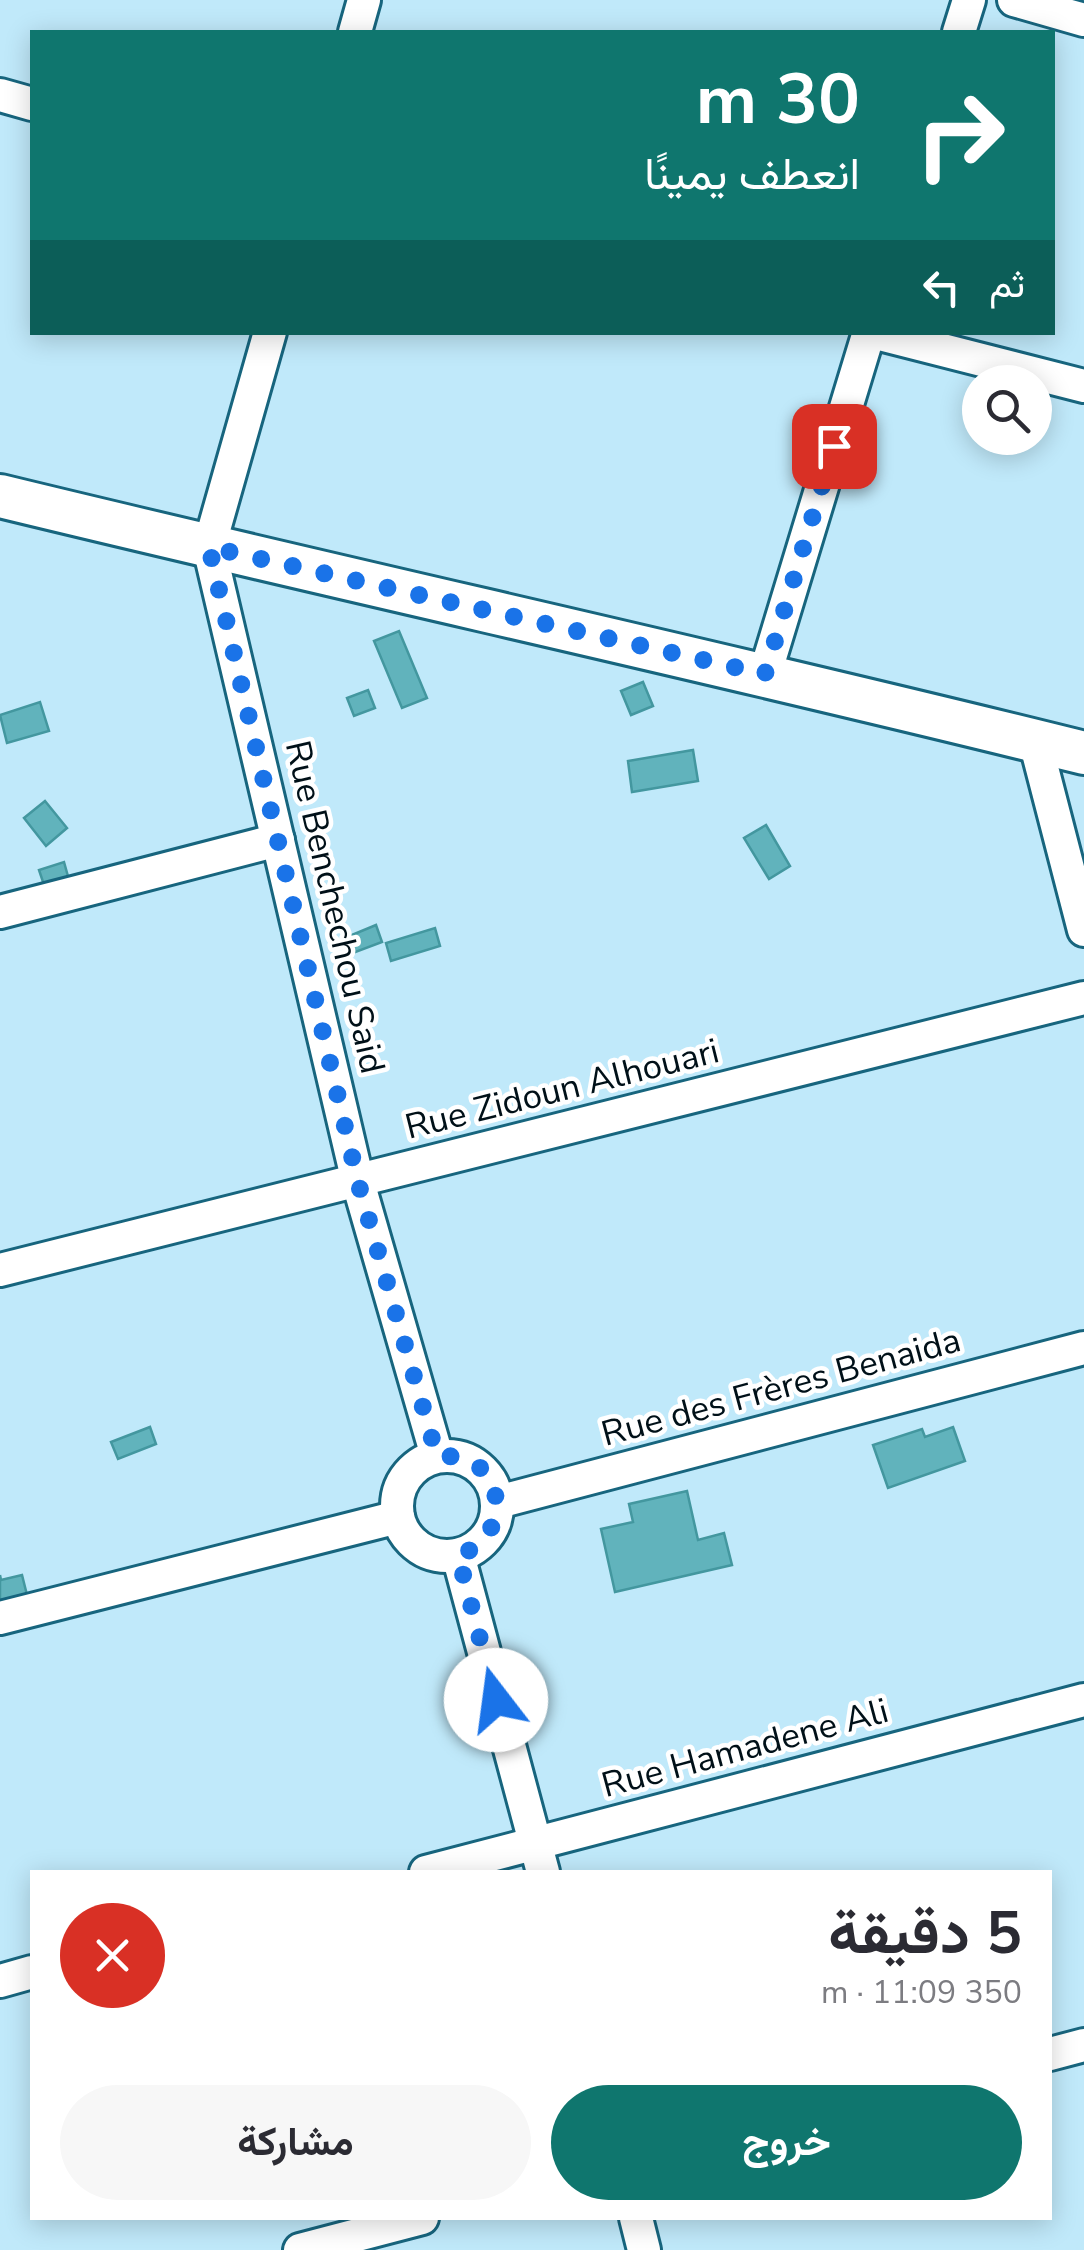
<!DOCTYPE html>
<html lang="ar">
<meta charset="utf-8">
<style>
:root{--surface:#fff;--page:#f7f7f7;--text:#2b2b33;--muted:#7c7c81;--accent:#0f766e}
body{margin:0;font-family:"Nunito Sans",Vazirmatn,sans-serif;background:var(--page);color:var(--text);direction:rtl;height:100vh;display:flex;flex-direction:column;font-size:38px;white-space:nowrap}
*{box-sizing:border-box;margin:0}
p{font-size:32px;color:var(--muted)}
.icon{flex:none;width:55px;height:55px;fill:none;stroke:currentColor;stroke-width:2;stroke-linecap:round;stroke-linejoin:round}
.map{position:relative;flex:1;overflow:hidden;direction:ltr}
.sheet{position:absolute;left:30px;top:1870px;width:1022px;height:350px;display:flex;flex-direction:column;background:var(--surface);border-radius:0px;box-shadow:0 5px 25px #0003;direction:rtl}
.sheet>*{flex:none}
.top-card{position:absolute;left:30px;top:30px;width:1025px;height:305px;border-radius:0px;box-shadow:0 5px 25px #0003;direction:rtl;background:#0f766e;color:#fff;overflow:hidden}
.buttons{position:absolute;left:962px;top:365px;display:grid;gap:20px}
.buttons a{display:grid;place-items:center;width:90px;height:90px;border-radius:50%;background:var(--surface);box-shadow:0 5px 25px #0003;font-size:50px}
.pin{position:absolute;display:grid;place-items:center;width:85px;height:85px;color:#fff;margin:-42px;border-radius:20px;box-shadow:0 5px 15px #0006}
.me{position:absolute;width:110px;margin:-55px;rotate:345deg;stroke-linejoin:round;filter:drop-shadow(0 0 8px #0008)}
.turn{display:flex;align-items:center;gap:35px;height:210px;padding:0 30px;font-size:45px}
.turn .icon{width:130px;height:130px;stroke-width:2.5}
.turn b{display:block;font-size:70px;line-height:85px}
.then{display:flex;align-items:center;height:95px;padding:0 30px;background:#0003;gap:20px;font-size:38px}
.round{display:grid;place-items:center;flex:none;width:105px;height:105px;border-radius:52px;background:var(--page)}
.summary{display:flex;align-items:center;justify-content:space-between;height:170px;padding:0 30px}
h1{font-size:60px;font-weight:700;line-height:75px}
.cta{display:flex;gap:20px;margin-top:auto;padding:20px 30px}
.cta a{flex:1;height:115px;border-radius:60px;background:var(--accent);color:#fff;font-size:40px;font-weight:700;line-height:115px;text-align:center}
.cta a+a{background:var(--page);color:var(--text)}
.map>svg:first-child{display:block}
.building{fill:#61b3bc;stroke:#43979f;stroke-width:2.5}
.lines{fill:none;stroke-linecap:round;stroke-linejoin:round}
.minor-casing{stroke:#17657e;stroke-width:38}
.tertiary-casing{stroke:#17657e;stroke-width:48}
.minor{stroke:#fff;stroke-width:32}
.tertiary{stroke:#fff;stroke-width:42}
.route{stroke:#1a73e8;stroke-width:18;stroke-dasharray:0 32.4}
.labels{text-anchor:middle;dominant-baseline:central;stroke-width:9;stroke-linejoin:round;paint-order:stroke}
.street-label{font-size:35px;fill:#001018;stroke:#fff}
</style>
<div class="map">
<svg width="1084" height="2250" viewBox="0 0 1084 2250">
<rect width="100%" height="100%" fill="#c0e9fa"/>
<g class="building">
<polygon points="399,631 427,698 402,708 374,641"/>
<polygon points="643,682 653,706 631,715 621,691"/>
<polygon points="368,690 375,708 354,716 347,698"/>
<polygon points="40,702 49,731 7,743 0,715"/>
<polygon points="693,750 698,781 632,792 628,761"/>
<polygon points="45,801 67,828 46,846 24,818"/>
<polygon points="766,825 790,866 769,879 744,838"/>
<polygon points="64,862 69,880 45,888 39,870"/>
<polygon points="376,925 382,942 353,953 347,937"/>
<polygon points="435,928 440,946 391,961 386,943"/>
<polygon points="150,1427 156,1444 118,1459 111,1442"/>
<polygon points="953,1427 965,1461 888,1488 873,1445 922,1429 925,1437"/>
<polygon points="687,1491 698,1540 724,1533 732,1565 615,1592 601,1529 633,1522 629,1504"/>
<polygon points="0,1575 1,1580 22,1575 27,1595 0,1601"/>
</g>
<g class="lines">
<g class="minor-casing">
<g id="minor">
<polyline points="1014,0 1084,20"/>
<polyline points="355,32 364,0"/>
<polyline points="959,32 969,0"/>
<polyline points="0,95 32,104"/>
<polyline points="270,332 209,547 358,1182 437,1456"/>
<polyline points="872,332 1084,386"/>
<polyline points="765,674 869,332"/>
<polyline points="1035,741 1084,930"/>
<polyline points="0,912 278,840"/>
<polyline points="0,1270 1084,998"/>
<circle cx="447" cy="1506" r="50"/>
<polyline points="498,1502 1084,1348"/>
<polyline points="458,1555 543,1872"/>
<polyline points="0,1618 398,1517"/>
<polyline points="426,1872 1084,1700"/>
<polyline points="0,1981 32,1972"/>
<polyline points="1050,2054 1084,2045"/>
<polyline points="636,2218 644,2250"/>
<polyline points="300,2250 422,2218"/>
</g>
</g>
<g class="tertiary-casing">
<path id="tertiary" d="M0,496c361,88 724,167 1084,257"/>
</g>
<use href="#minor" class="minor"/>
<use href="#tertiary" class="tertiary"/>
</g>
<g class="lines">
<path class="route" d="M496,1700l-38,-145c8,-3 16,-6 22,-12 27,-25 20,-75 -19,-85 -7,-2 -16,-2 -24,-2l-79,-274 -149,-635 556,127 69,-228"/>
</g>
<g class="labels">
<g class="street-label">
<text transform="translate(335 907) rotate(77)">Rue Benchechou Said</text>
<text transform="translate(562 1089) rotate(-14)">Rue Zidoun Alhouari</text>
<text transform="translate(781 1387) rotate(-15)">Rue des Frères Benaida</text>
<text transform="translate(745 1748) rotate(-15)">Rue Hamadene Ali</text>
</g>
</g>
</svg>
<div class="buttons">
<a><svg class="icon" aria-label="search" viewBox="0 0 24 24"><circle cx="10" cy="10" r="6"/><path d="M15 15l6 6"/></svg></a>
</div>
<div class="pin" style="left:834px;top:446px;background:#d93025"><svg class="icon" aria-label="arrive" viewBox="0 0 24 24"><path d="M6 21V4h12l-3 4 3 4H6"/></svg></div>
<svg class="me" style="left:496px;top:1700px" viewBox="-20 -20 40 40"><circle r="19" fill="#fff"/><path d="M0-13L10 11 0 6-10 11z" fill="#1a73e8"/></svg>
<div class="top-card">
<div class="turn"><svg class="icon" aria-label="right" viewBox="0 0 24 24"><path d="M7 20v-9h11M14 6l5 5-5 5"/></svg><div><b>30 m</b>انعطف يمينًا</div></div>
<div class="then">ثم<svg class="icon" aria-label="left" viewBox="0 0 24 24"><path d="M17 20v-9H6M10 6l-5 5 5 5"/></svg></div>
</div>
<section class="sheet">
<div class="summary"><div><h1>5 دقيقة</h1><p>350 m · 11:09</p></div><a class="round" style="background:#d93025;color:#fff"><svg class="icon" aria-label="close" viewBox="0 0 24 24"><path d="M6 6l12 12M18 6L6 18"/></svg></a></div>
<div class="cta"><a>خروج</a><a>مشاركة</a></div>
</section>
</div>
